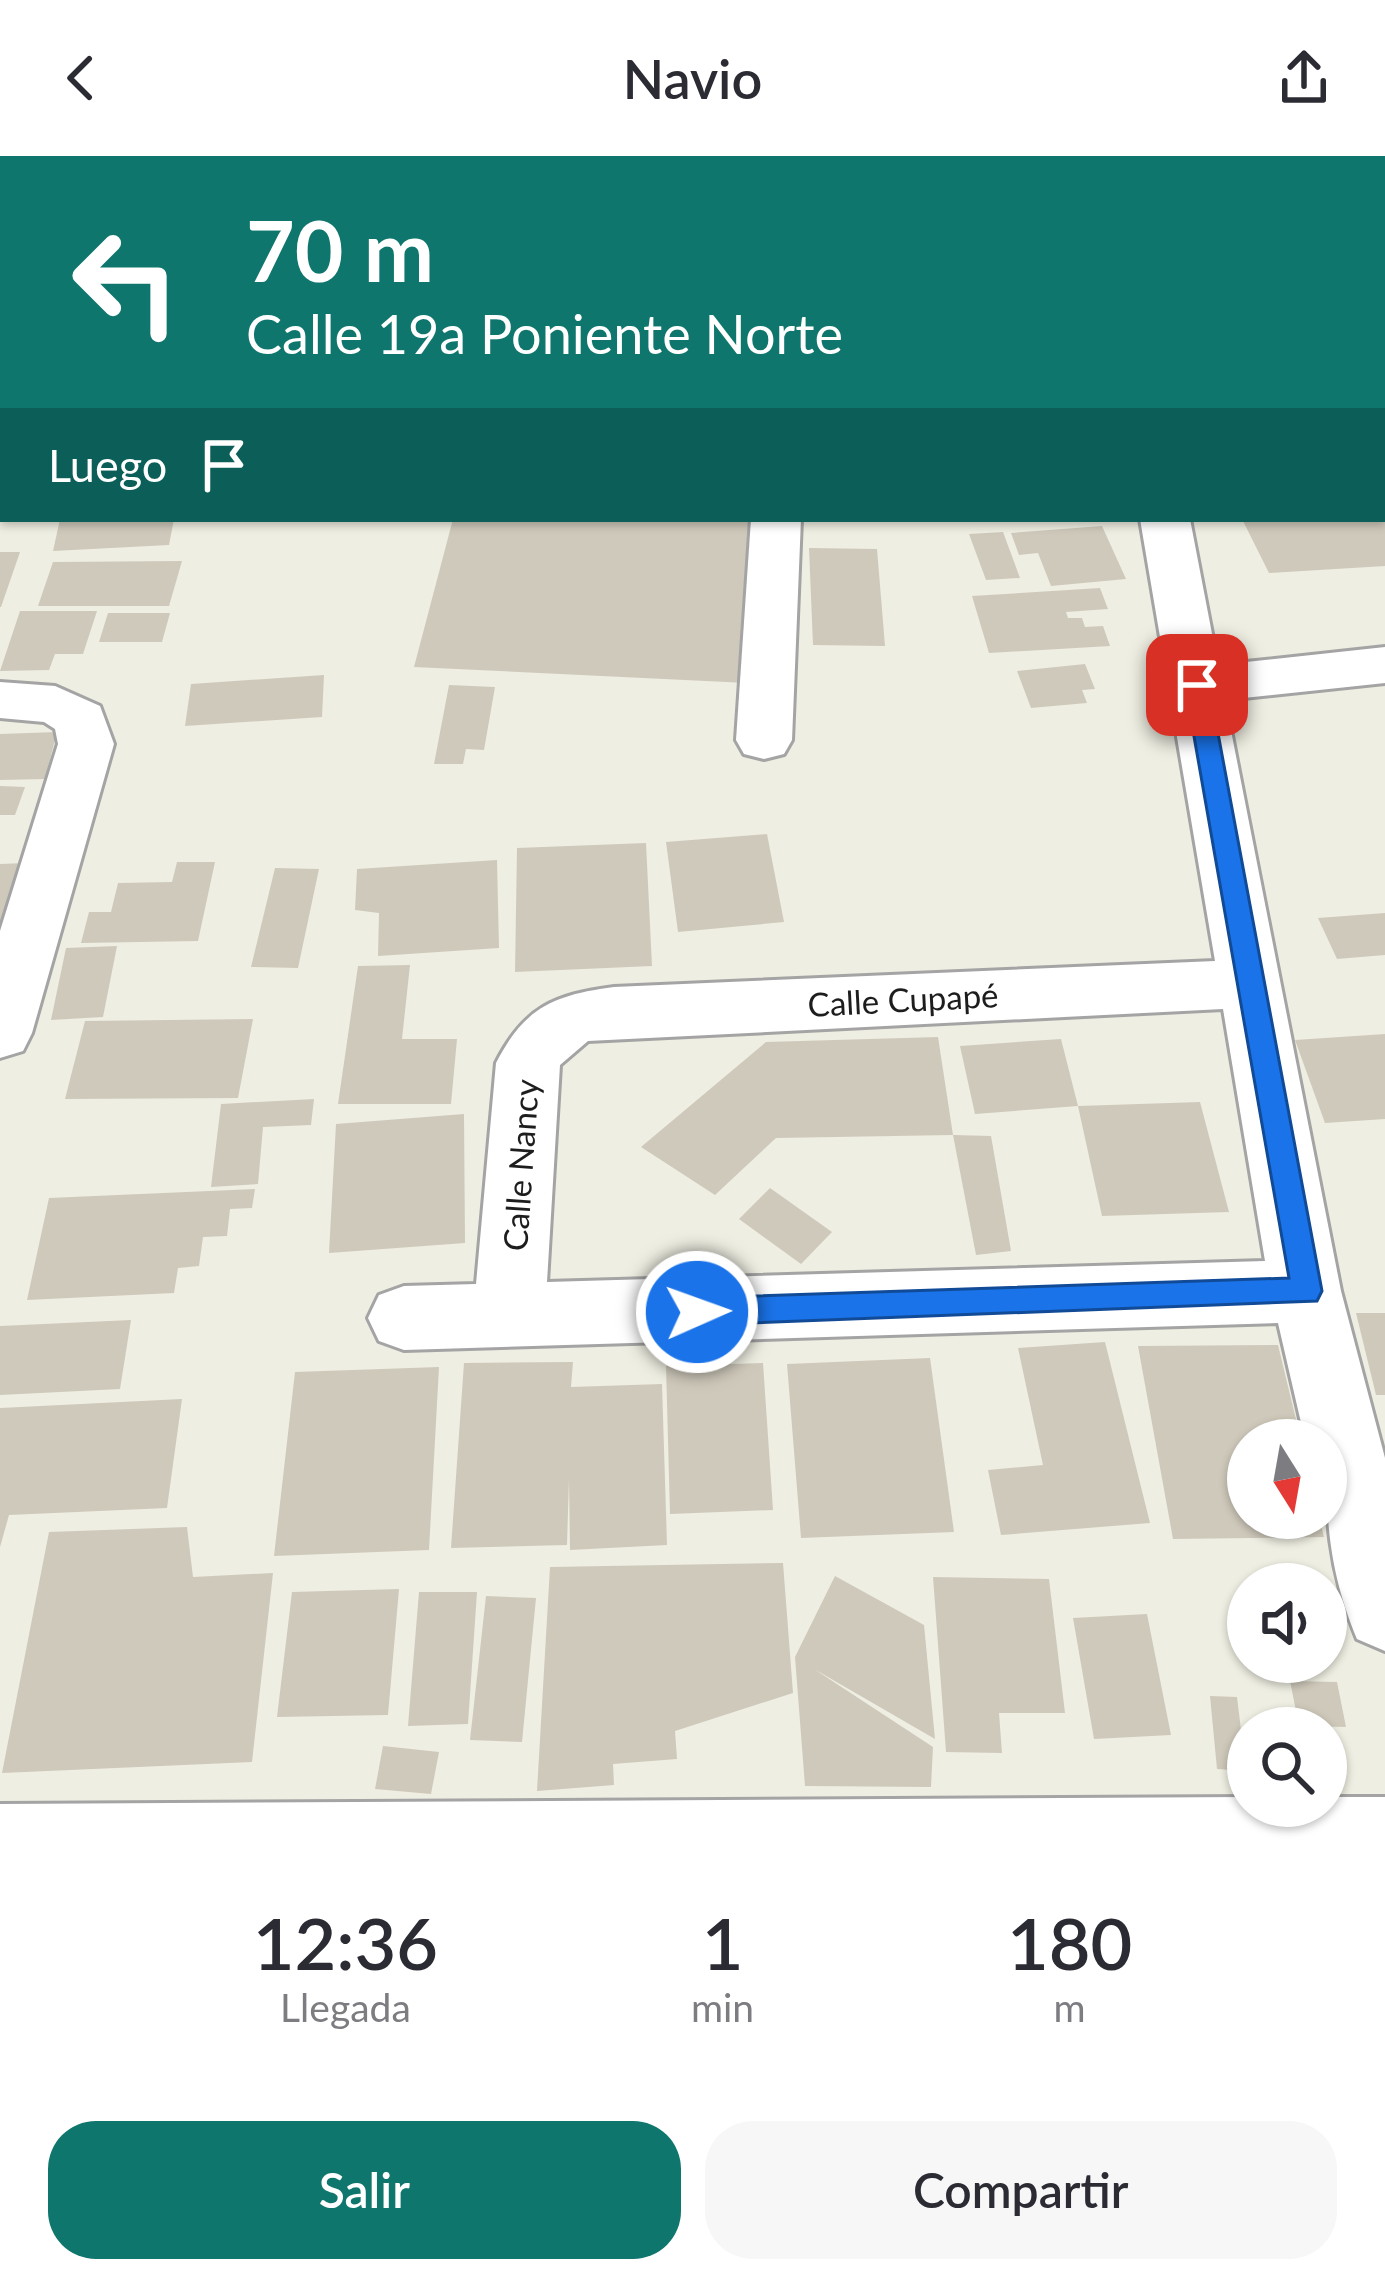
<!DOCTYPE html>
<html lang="es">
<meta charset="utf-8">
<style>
:root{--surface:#fff;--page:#f7f7f7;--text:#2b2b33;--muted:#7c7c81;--accent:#0f766e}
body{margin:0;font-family:Lato,sans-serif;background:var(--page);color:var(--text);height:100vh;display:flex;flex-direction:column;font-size:45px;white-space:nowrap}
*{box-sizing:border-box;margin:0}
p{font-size:39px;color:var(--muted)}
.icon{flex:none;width:66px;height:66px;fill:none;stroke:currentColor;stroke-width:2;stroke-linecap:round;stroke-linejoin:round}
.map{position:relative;height:1707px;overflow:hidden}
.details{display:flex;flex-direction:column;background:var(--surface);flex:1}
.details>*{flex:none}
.top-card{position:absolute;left:0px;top:0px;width:1386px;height:366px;box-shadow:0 3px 9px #0004;background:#0f766e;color:#fff;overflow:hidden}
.needle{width:78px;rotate:169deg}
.tools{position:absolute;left:1227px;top:1263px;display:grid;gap:24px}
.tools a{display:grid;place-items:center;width:120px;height:120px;border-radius:50%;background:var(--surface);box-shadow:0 3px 9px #0004;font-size:60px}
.pin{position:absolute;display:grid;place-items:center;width:102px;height:102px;color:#fff;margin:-51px;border-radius:24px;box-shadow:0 6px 18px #0006}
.me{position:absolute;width:132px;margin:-66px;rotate:88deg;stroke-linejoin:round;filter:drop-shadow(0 0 9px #0008)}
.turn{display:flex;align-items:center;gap:42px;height:252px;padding:0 48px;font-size:54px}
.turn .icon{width:156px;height:156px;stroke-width:2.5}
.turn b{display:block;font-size:84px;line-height:102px}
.then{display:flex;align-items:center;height:114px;padding:0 48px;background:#0003;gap:24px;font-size:45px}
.eta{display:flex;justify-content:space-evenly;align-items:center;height:204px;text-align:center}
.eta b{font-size:72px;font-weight:600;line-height:84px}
.primary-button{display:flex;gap:24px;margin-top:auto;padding:24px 48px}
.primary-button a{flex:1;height:138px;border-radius:48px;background:var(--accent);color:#fff;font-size:48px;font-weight:600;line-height:138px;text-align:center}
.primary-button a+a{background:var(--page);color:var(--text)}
header{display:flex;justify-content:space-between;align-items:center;height:156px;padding:0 48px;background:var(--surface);font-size:54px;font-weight:600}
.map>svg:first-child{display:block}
.building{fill:#cfc9bb}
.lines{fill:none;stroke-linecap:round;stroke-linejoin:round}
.minor-casing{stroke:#a4a4a4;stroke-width:6}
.major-casing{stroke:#968c00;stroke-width:6}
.minor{fill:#fff;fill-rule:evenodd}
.major{fill:#ffed97;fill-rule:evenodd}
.route{fill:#1a73e8;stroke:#114b97;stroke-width:3}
.labels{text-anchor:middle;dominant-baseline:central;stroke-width:9;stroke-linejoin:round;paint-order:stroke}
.street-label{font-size:33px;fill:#1d1d1d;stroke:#fff}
</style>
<header><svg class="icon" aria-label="back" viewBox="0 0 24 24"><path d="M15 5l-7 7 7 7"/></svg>Navio<svg class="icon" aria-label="share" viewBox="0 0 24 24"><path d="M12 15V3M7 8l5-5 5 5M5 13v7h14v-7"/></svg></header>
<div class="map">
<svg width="1385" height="1707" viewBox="0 0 1385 1707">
<rect width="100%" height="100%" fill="#efeee2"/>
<g class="building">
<polygon points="60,363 174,363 169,389 53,395"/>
<polygon points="453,363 761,363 747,527 414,511"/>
<polygon points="1242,363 1385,363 1385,410 1269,417"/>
<polygon points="1102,370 1126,423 1051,430 1038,397 1019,399 1011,377"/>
<polygon points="1003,376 1020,422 986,424 969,378"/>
<polygon points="809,392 877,393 885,490 813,489"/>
<polygon points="0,396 20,396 1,451 0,451"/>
<polygon points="182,405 169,450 38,450 53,406"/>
<polygon points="1100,432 1108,453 1066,456 1068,462 1082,462 1085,471 1103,470 1110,490 989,497 972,440"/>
<polygon points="20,455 97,455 83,498 55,498 49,514 0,515"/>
<polygon points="108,457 170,457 162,486 99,486"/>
<polygon points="1085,508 1095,533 1082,534 1087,547 1031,552 1017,515"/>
<polygon points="324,519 322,561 185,570 191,528"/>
<polygon points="449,529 495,531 484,594 466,593 463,608 434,608"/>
<polygon points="57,576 45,623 0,624 0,578"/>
<polygon points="0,630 25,631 15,659 0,659"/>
<polygon points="767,678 784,766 678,776 666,686"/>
<polygon points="646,687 652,810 515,816 517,692"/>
<polygon points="497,704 499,792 378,800 379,757 355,754 357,713"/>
<polygon points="177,706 215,706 198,785 81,787 89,756 111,756 118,727 172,726"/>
<polygon points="26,707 0,792 0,708"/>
<polygon points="275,712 319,713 298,812 251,811"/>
<polygon points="1385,757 1385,799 1337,803 1318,762"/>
<polygon points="117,790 103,861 51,864 66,792"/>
<polygon points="410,809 402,883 457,883 451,948 338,948 358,810"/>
<polygon points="253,863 238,942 65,943 85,865"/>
<polygon points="1385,878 1385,963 1325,967 1295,884"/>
<polygon points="938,881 953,979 776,982 715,1039 641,991 766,886"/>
<polygon points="1061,883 1078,950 975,958 960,890"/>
<polygon points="314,943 311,969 263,971 258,1028 211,1031 221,948"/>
<polygon points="1200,946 1229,1056 1102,1060 1078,950"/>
<polygon points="464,958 465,1087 329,1097 336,968"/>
<polygon points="953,979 991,980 1011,1095 976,1099"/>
<polygon points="770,1032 832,1076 801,1108 739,1063"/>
<polygon points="255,1033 252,1052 230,1053 227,1080 203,1081 199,1110 178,1112 174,1137 27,1144 49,1042"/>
<polygon points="1356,1157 1385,1157 1385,1239 1376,1239"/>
<polygon points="131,1164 120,1233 0,1239 0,1170"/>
<polygon points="1105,1186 1150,1367 1001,1379 988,1314 1043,1309 1018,1192"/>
<polygon points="1278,1189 1301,1284 1248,1284 1248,1362 1319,1362 1324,1381 1173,1383 1138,1190"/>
<polygon points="930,1202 954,1376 801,1382 787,1208"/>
<polygon points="573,1206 571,1231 662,1228 667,1389 570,1394 569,1323 567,1389 451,1392 464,1207"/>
<polygon points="763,1207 773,1354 670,1358 666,1210"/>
<polygon points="439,1211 429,1394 274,1400 295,1216"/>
<polygon points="182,1243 167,1352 9,1359 0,1391 0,1252"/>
<polygon points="187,1371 193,1421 273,1417 252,1606 2,1617 49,1376"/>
<polygon points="783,1407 793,1537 675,1575 677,1603 613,1608 614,1629 537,1635 550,1411"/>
<polygon points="835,1420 924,1469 935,1583 814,1513 933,1591 931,1631 805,1630 795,1501"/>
<polygon points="933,1421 1049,1423 1065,1557 999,1557 1002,1597 946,1596"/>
<polygon points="399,1433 388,1559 277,1561 292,1436"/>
<polygon points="419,1436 477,1436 468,1568 408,1570"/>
<polygon points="486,1440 536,1442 522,1586 470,1584"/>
<polygon points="1147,1458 1171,1579 1094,1583 1073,1462"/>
<polygon points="1261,1506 1311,1506 1313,1519 1264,1520"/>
<polygon points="1290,1525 1337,1526 1346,1571 1299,1570"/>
<polygon points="1210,1540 1237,1541 1246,1615 1217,1613"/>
<polygon points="383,1590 439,1596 431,1638 375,1633"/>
</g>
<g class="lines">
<g class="minor-casing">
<g id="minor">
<rect x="610" y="0" width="38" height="3"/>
<polygon points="1076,0 1114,0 1116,3 1078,3"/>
<rect x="1383" y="193" width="2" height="27"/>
<polygon points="751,363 801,363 792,584 784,598 764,603 744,598 736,584"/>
<path d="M1140,363h50l28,146 167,-18v36l-160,17 116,591 44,167v193l-28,-12c-30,-72 -31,-124 -31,-199h-21l-27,-117 -874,27 -25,-9 -11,-23 11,-23 25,-9 72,-2 20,-221c28,-55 57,-68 118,-76l601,-26zM1223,853l42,252 -718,21 13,-217 28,-24z"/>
<polygon points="0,526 55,530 100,550 114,588 32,877 23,895 0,902 0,775 58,588 55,573 44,566 0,562"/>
<polygon points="1248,1641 1248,1650 1326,1650 1326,1641 1385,1641 1385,1707 0,1707 0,1648"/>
</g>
</g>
<g class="major-casing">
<g id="major">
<polygon points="787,0 876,0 785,3"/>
<polygon points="1215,0 1303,0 1213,3"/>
<rect x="0" y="38" width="3" height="26"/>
</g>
</g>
<use href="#minor" class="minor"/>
<use href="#major" class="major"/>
</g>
<polygon class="route" points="1197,521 1209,529 1322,1135 1317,1145 697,1169 686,1165 681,1156 686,1146 697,1142 1289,1122 1185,529"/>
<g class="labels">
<g class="street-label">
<text transform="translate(903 843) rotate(-3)">Calle Cupapé</text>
<text transform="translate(520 1009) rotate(-86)">Calle Nancy</text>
</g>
</g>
</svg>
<div class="tools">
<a><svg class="needle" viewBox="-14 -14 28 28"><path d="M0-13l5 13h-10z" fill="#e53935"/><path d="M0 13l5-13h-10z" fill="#7c7c81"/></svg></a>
<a><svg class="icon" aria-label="sound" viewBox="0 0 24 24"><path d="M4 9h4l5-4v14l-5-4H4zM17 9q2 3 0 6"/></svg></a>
<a><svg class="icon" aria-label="search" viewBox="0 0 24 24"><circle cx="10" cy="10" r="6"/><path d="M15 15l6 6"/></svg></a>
</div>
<div class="pin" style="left:1197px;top:529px;background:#d93025"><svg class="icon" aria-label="arrive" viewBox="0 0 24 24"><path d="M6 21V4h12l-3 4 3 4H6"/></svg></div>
<svg class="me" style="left:697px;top:1156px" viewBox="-20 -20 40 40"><circle r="17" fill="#1a73e8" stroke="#fff" stroke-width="3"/><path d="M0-11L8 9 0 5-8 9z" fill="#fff"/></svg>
<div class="top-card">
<div class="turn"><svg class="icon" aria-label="left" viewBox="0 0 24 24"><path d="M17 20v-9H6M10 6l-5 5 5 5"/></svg><div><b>70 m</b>Calle 19a Poniente Norte</div></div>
<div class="then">Luego<svg class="icon" aria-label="arrive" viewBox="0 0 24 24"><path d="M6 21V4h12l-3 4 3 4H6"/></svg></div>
</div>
</div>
<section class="details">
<div class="eta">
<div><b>12:36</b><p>Llegada</p></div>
<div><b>1</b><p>min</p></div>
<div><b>180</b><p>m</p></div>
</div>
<div class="primary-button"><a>Salir</a><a>Compartir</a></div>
</section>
